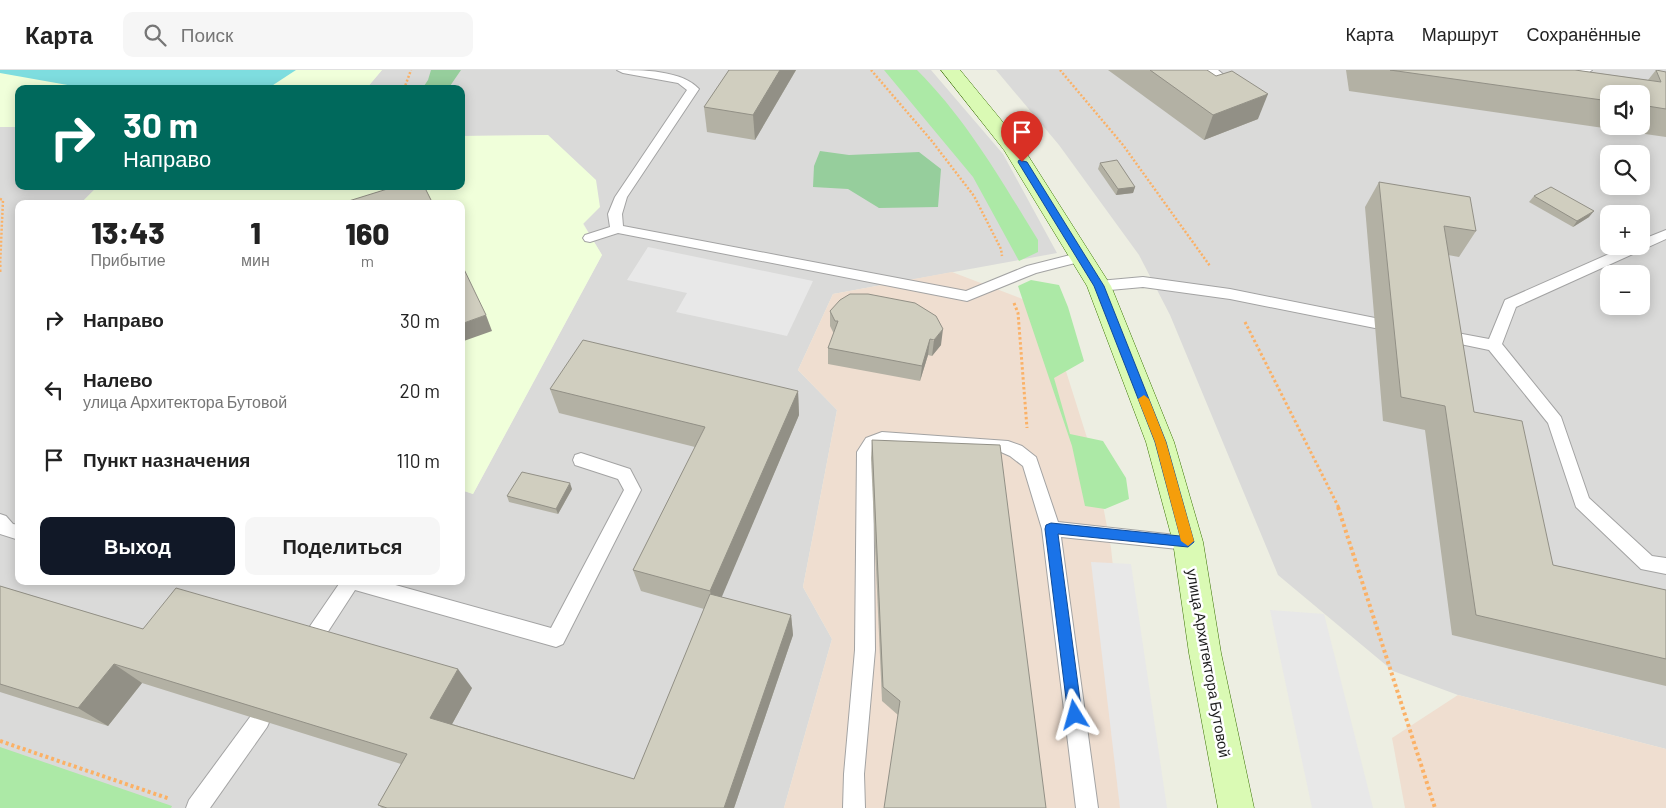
<!DOCTYPE html>
<html lang="ru">
<meta charset="utf-8">
<style>
:root{--surface:#fff;--page:#f6f6f6;--text:#222;--muted:#767676;--line:#e0e0e0;--accent:#111827}
body{margin:0;font-family:Barlow,sans-serif;background:var(--page);color:var(--text);height:100vh;display:flex;flex-direction:column;font-size:19px;white-space:nowrap}
*{box-sizing:border-box;margin:0}
p{font-size:16px;color:var(--muted)}
.icon{flex:none;width:28px;height:28px;fill:none;stroke:currentColor;stroke-width:2;stroke-linecap:round;stroke-linejoin:round}
.map{position:relative;flex:1;overflow:hidden}
.details{position:absolute;left:15px;top:130px;width:450px;height:385px;display:flex;flex-direction:column;background:var(--surface);border-radius:10px;box-shadow:0 2px 12px #0003}
.details>*{flex:none}
.top-card{position:absolute;left:15px;top:15px;width:450px;height:105px;border-radius:10px;box-shadow:0 2px 12px #0003;background:#00695c;color:#fff;overflow:hidden}
.tools{position:absolute;left:1600px;top:15px;display:grid;gap:10px}
.tools a{display:grid;place-items:center;width:50px;height:50px;border-radius:10px;background:var(--surface);box-shadow:0 2px 12px #0003;font-size:25px}
.pin{position:absolute;display:grid;place-items:center;width:42px;height:42px;color:#fff;margin:-51px -21px;border-radius:50% 50% 50% 0;rotate:-45deg;box-shadow:0 0 5px #0007}
.pin .icon{rotate:45deg}
.me{position:absolute;width:55px;margin:-28px;rotate:352deg;stroke-linejoin:round;filter:drop-shadow(0 0 4px #0008)}
.turn{display:flex;align-items:center;gap:18px;height:105px;padding:0 25px;font-size:22px}
.turn .icon{width:65px;height:65px;stroke-width:2.5}
.turn b{display:block;font-size:35px;line-height:42px}
.eta{display:flex;justify-content:space-evenly;align-items:center;height:85px;text-align:center}
.eta b{font-size:30px;font-weight:800;line-height:35px}
.action{display:flex;gap:10px;margin-top:auto;padding:10px 25px}
.action a{flex:1;height:58px;border-radius:10px;background:var(--accent);color:#fff;font-size:20px;font-weight:800;line-height:58px;text-align:center}
.action a+a{background:var(--page);color:var(--text)}
ul{padding:0;list-style:none}
li{display:flex;align-items:center;gap:15px;height:70px;padding:0 25px}
li div{flex:1}
li b{display:block;font-size:19px}
li em{font-style:normal}
header{display:flex;align-items:center;gap:30px;box-sizing:border-box;height:70px;padding:0 25px;background:var(--surface);border-bottom:1px solid var(--line)}
header strong{font-size:24px}
nav{display:flex;gap:28px;margin-inline-start:auto;font-size:18px}
.search{width:350px;height:45px;background:var(--page);display:flex;align-items:center;gap:12px;box-sizing:border-box;padding:0 18px;border-radius:10px;color:var(--muted);font-size:19px}
.map>svg:first-child{display:block}
.residential{fill:#dadad9;fill-rule:evenodd}
.commercial{fill:#efded0}
.education{fill:#f0ffda}
.grass{fill:#ace9a6}
.forest{fill:#96ce9c}
.pitch{fill:#7edddf}
.parking{fill:#e8e8e8}
.lines{fill:none;stroke-linecap:round;stroke-linejoin:round}
.lane-casing{stroke:#a3a3a3;stroke-width:2}
.secondary-casing{stroke:#3a7303;stroke-width:1}
.path-far2{stroke:#fbb166;stroke-width:2.5;stroke-dasharray:2 2;stroke-linecap:butt}
.path-far1{stroke:#fbb166;stroke-width:3;stroke-dasharray:2.5 2.5;stroke-linecap:butt}
.path{stroke:#fbb166;stroke-width:4;stroke-dasharray:3 3;stroke-linecap:butt}
.lane{fill:#fff;fill-rule:evenodd}
.secondary{fill:#dafab4;fill-rule:evenodd}
.wall{fill:#b3b1a4;fill-rule:evenodd}
.shaded-wall{fill:#929086}
.building{fill:#d0cebf;stroke:#929086}
.route{fill:#1a73e8;stroke:#114b97}
.slow{fill:#f59e0b}
.labels{text-anchor:middle;dominant-baseline:central;stroke-width:5;stroke-linejoin:round;paint-order:stroke}
.street-label{font-size:15px;fill:#1c1c1c;stroke:#fff}
</style>
<header>
<strong>Карта</strong>
<div class="search"><svg class="icon" aria-label="search" viewBox="0 0 24 24"><circle cx="10" cy="10" r="6"/><path d="M15 15l6 6"/></svg>Поиск</div>
<nav><a>Карта</a><a>Маршрут</a><a>Сохранённые</a></nav>
</header>
<div class="map">
<svg width="1666" height="738" viewBox="0 0 1666 738">
<rect width="100%" height="100%" fill="#edeee2"/>
<g class="residential">
<polygon points="382,0 931,0 1003,84 1057,183 833,224 798,300 837,340 803,517 832,569 784,738 77,738 0,707 0,57 19,57 19,116 98,116 80,134 19,134 19,511 461,511 461,420 473,424 602,185 583,153 548,65 461,66 461,19 366,19"/>
<path d="M996,0h670v679l-208,-54 -65,-24 -115,-96 -108,-260 -31,-60 -80,-110zM1609,24h32v32h-32zM1609,84h32v32h-32zM1609,144h32v32h-32zM1609,204h32v32h-32z"/>
</g>
<g class="commercial">
<polygon points="952,202 1046,238 1095,393 1111,478 1139,738 784,738 832,569 803,517 837,340 798,300 833,224"/>
<polygon points="1458,625 1666,679 1666,738 1405,738 1392,668"/>
</g>
<g class="education">
<polygon points="0,0 382,0 366,19 19,19 19,57 0,57"/>
<polygon points="548,65 596,110 600,137 583,154 602,185 473,424 461,420 461,134 80,134 98,116 461,116 461,66"/>
</g>
<g class="grass">
<path d="M884,0h33c50,50 84,110 121,170v12l-19,9 -46,-84z"/>
<polygon points="1031,210 1059,215 1068,237 1084,291 1054,308 1070,364 1103,371 1126,408 1129,429 1105,439 1085,436 1072,376 1018,216"/>
<polygon points="0,677 172,736 171,738 0,738"/>
</g>
<g class="forest">
<polygon points="431,0 461,0 448,19 422,19 428,10"/>
<polygon points="820,81 849,85 919,82 941,99 938,137 879,138 848,119 813,117 814,96"/>
</g>
<polygon class="pitch" points="0,0 296,0 267,19 90,19 0,3"/>
<g class="parking">
<polygon points="648,177 813,211 787,266 676,242 687,223 627,210"/>
<polygon points="1091,492 1131,494 1167,738 1120,738"/>
<polygon points="1270,540 1324,544 1373,738 1312,738"/>
</g>
<g class="lines">
<g class="lane-casing">
<g id="lane">
<path d="M617,0c25,0 65,0 82,19l-72,108 -5,17 1,12 343,65 61,-25 55,-14 7,5 -2,3 -51,13 -69,28 -349,-68 -28,9 -5,-1 -2,-3 2,-3 25,-8 -2,-13 7,-17 72,-107 -9,-7 -55,-10z"/>
<polygon points="1204,0 1218,0 1225,6 1223,8 1215,8"/>
<path d="M1533,0h59c-11,10 -48,10 -59,0z"/>
<polygon points="1666,160 1666,169 1516,237 1502,274 1561,347 1589,428 1652,486 1666,488 1666,504 1641,499 1576,437 1548,353 1489,280 1441,270 1436,269 1434,265 1436,261 1441,260 1489,269 1505,230 1627,176 1641,176 1641,170"/>
<polygon points="1143,207 1230,219 1380,249 1382,253 1380,257 1375,258 1230,229 1143,217 1099,221 1092,216 1099,211"/>
<polygon points="882,362 1008,371 1022,376 1036,387 1058,452 1194,467 1197,472 1194,477 1188,480 1061,467 1098,738 1076,738 1042,459 1023,396 1010,386 1001,382 884,375 873,383 875,580 864,704 865,738 843,738 844,704 855,580 857,382 866,368"/>
<polygon points="581,383 630,399 641,420 563,574 556,577 355,520 318,577 311,580 304,577 301,571 304,565 341,511 381,511 551,558 624,420 618,409 575,395 573,390 575,385"/>
<polygon points="0,444 6,446 13,454 19,455 19,470 0,464"/>
<polygon points="260,640 267,643 270,650 267,657 210,738 186,738 189,730 253,643"/>
</g>
</g>
<g class="secondary-casing">
<polygon id="secondary" points="941,0 960,0 1020,73 1111,216 1174,372 1203,472 1221,583 1254,738 1218,738 1189,583 1173,472 1146,372 1087,216 1004,80"/>
</g>
<g class="path-far2">
<polyline points="871,0 931,70 974,126 1001,179 1002,186"/>
<polyline points="1060,0 1123,75 1210,196"/>
<polyline points="404,19 411,0"/>
<polyline points="0,129 3,130 0,196"/>
</g>
<g class="path-far1">
<polyline points="0,202 0,195"/>
<polyline points="1014,233 1018,243 1027,358"/>
<polyline points="1245,252 1339,438"/>
</g>
<g class="path">
<polyline points="1338,437 1435,738"/>
<polyline points="0,671 170,729"/>
</g>
<use href="#lane" class="lane"/>
<use href="#secondary" class="secondary"/>
</g>
<g class="wall">
<polygon points="729,0 796,0 755,70 707,62 704,37"/>
<polygon points="1108,0 1207,0 1258,49 1204,70"/>
<path d="M1346,0h229l73,10 8,-10 10,2v65l-317,-46zM1641,24v32h-32v-25z"/>
<polygon points="1100,93 1135,117 1133,123 1116,125 1098,99"/>
<polygon points="1379,112 1476,161 1459,187 1448,185 1474,342 1553,495 1666,520 1666,616 1452,565 1425,360 1383,351 1365,137"/>
<polygon points="1534,126 1589,147 1573,157 1529,132"/>
<polygon points="850,224 941,275 932,286 928,285 920,311 828,294 828,278 834,264 830,256 830,241"/>
<polygon points="550,319 798,321 799,345 721,527 791,545 793,565 734,738 382,738 378,735 401,694 142,613 108,656 0,622 0,516 143,559 472,618 452,654 634,709 704,539 641,521 633,500 695,377 559,343"/>
<polygon points="872,370 1046,738 898,645 882,631 871,388"/>
<polygon points="572,419 558,444 509,432 507,426"/>
</g>
<g class="shaded-wall">
<polygon points="780,0 796,0 755,70 753,45"/>
<polygon points="1268,24 1258,49 1204,70 1213,45"/>
<polygon points="1135,117 1133,123 1116,125 1118,119"/>
<polygon points="1594,141 1589,147 1573,157 1577,151"/>
<polygon points="486,245 492,261 461,272 461,254"/>
<polygon points="943,259 941,275 932,286 934,270"/>
<polygon points="930,269 928,285 920,311 922,296"/>
<polygon points="798,321 799,345 715,543 710,521"/>
<polygon points="570,413 572,419 558,444 556,439"/>
<polygon points="791,545 793,565 734,738 724,738"/>
<polygon points="114,594 142,613 108,656 78,638"/>
<polygon points="458,599 472,618 446,665 430,648"/>
</g>
<g class="building">
<polygon points="729,0 780,0 753,45 704,37"/>
<polygon points="1150,0 1207,0 1216,6 1232,1 1268,24 1213,45"/>
<polygon points="1390,0 1575,0 1661,12 1656,0 1666,2 1666,39 1641,35 1641,24 1609,24 1609,31"/>
<polygon points="1117,90 1135,117 1118,119 1100,93"/>
<polygon points="1379,112 1470,127 1476,161 1444,156 1474,342 1522,351 1553,495 1666,520 1666,589 1476,545 1445,336 1401,327"/>
<polygon points="397,116 424,116 433,134 339,134"/>
<polygon points="1551,117 1594,141 1577,151 1534,126"/>
<polygon points="461,193 486,245 461,254"/>
<polygon points="850,224 868,224 915,233 936,246 943,259 934,270 930,269 922,296 828,278 838,251 835,251 830,241 840,230"/>
<polygon points="583,270 798,321 710,521 633,500 705,357 550,319"/>
<polygon points="872,370 1000,375 1046,738 884,738 900,631 883,617"/>
<polygon points="522,402 570,413 556,439 507,426"/>
<polygon points="0,516 143,559 176,518 458,599 430,648 634,709 710,524 791,545 724,738 387,738 378,735 407,684 114,594 78,638 0,614"/>
</g>
<polygon class="route" points="1019,90 1027,92 1104,216 1166,372 1194,472 1188,477 1058,464 1082,645 1080,650 1075,652 1070,650 1068,645 1045,459 1046,455 1051,453 1180,466 1155,372 1094,216 1018,92"/>
<polygon class="slow" points="1144,325 1149,329 1166,372 1194,471 1188,476 1181,471 1155,372 1138,329"/>
<g class="labels">
<g class="street-label">
<text transform="translate(1209 593) rotate(80)">улица Архитектора Бутовой</text>
</g>
</g>
</svg>
<div class="tools">
<a><svg class="icon" aria-label="sound" viewBox="0 0 24 24"><path d="M4 9h4l5-4v14l-5-4H4zM17 9q2 3 0 6"/></svg></a>
<a><svg class="icon" aria-label="search" viewBox="0 0 24 24"><circle cx="10" cy="10" r="6"/><path d="M15 15l6 6"/></svg></a>
<a>+</a>
<a>−</a>
</div>
<div class="pin" style="left:1022px;top:92px;background:#d93025"><svg class="icon" aria-label="arrive" viewBox="0 0 24 24"><path d="M6 21V4h12l-3 4 3 4H6"/></svg></div>
<svg class="me" style="left:1075px;top:645px" viewBox="-20 -20 40 40"><path d="M0-17L14 15 0 8-14 15z" fill="#1a73e8" stroke="#fff" stroke-width="4"/></svg>
<div class="top-card">
<div class="turn"><svg class="icon" aria-label="right" viewBox="0 0 24 24"><path d="M7 20v-9h11M14 6l5 5-5 5"/></svg><div><b>30 m</b>Направо</div></div>
</div>
<section class="details">
<div class="eta">
<div><b>13:43</b><p>Прибытие</p></div>
<div><b>1</b><p>мин</p></div>
<div><b>160</b><p>m</p></div>
</div>
<ul>
<li><svg class="icon" aria-label="right" viewBox="0 0 24 24"><path d="M7 20v-9h11M14 6l5 5-5 5"/></svg><div><b>Направо</b></div><em>30 m</em></li>
<li><svg class="icon" aria-label="left" viewBox="0 0 24 24"><path d="M17 20v-9H6M10 6l-5 5 5 5"/></svg><div><b>Налево</b><p>улица Архитектора Бутовой</p></div><em>20 m</em></li>
<li><svg class="icon" aria-label="arrive" viewBox="0 0 24 24"><path d="M6 21V4h12l-3 4 3 4H6"/></svg><div><b>Пункт назначения</b></div><em>110 m</em></li>
</ul>
<div class="action"><a>Выход</a><a>Поделиться</a></div>
</section>
</div>
